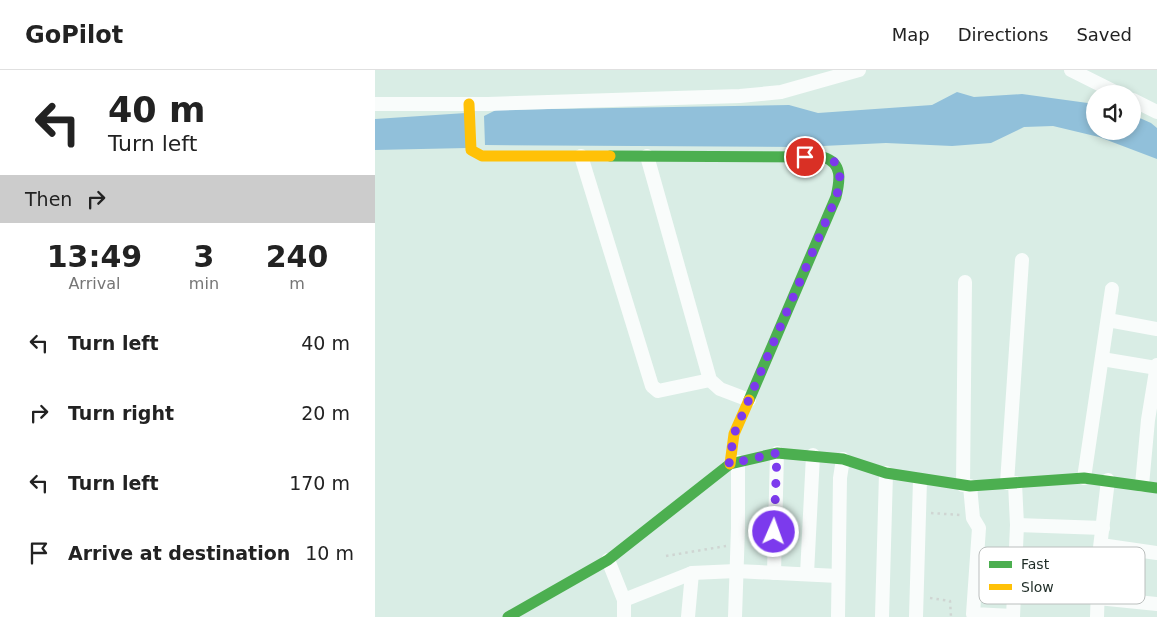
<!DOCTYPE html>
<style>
:root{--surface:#fff;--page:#f6f6f6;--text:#222;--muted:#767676;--line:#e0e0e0}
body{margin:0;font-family:"DejaVu Sans",sans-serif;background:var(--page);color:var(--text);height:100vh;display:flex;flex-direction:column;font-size:19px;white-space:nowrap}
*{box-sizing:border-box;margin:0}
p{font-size:16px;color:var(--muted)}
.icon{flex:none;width:28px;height:28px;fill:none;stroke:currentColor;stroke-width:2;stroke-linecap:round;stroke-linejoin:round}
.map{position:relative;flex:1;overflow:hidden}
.side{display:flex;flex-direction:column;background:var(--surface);width:375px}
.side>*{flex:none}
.hud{background:#fff;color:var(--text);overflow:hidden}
.controls{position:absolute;left:711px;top:15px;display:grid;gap:10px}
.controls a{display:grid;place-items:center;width:55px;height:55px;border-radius:50%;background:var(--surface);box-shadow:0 2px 8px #0003;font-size:25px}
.pin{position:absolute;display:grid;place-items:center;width:42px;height:42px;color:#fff;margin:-21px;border:2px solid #fff;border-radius:50%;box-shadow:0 1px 5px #0007}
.me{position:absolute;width:55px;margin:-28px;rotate:2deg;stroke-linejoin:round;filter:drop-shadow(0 0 4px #0008)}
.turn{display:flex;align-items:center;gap:18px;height:105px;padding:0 25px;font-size:22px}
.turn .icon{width:65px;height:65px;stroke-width:2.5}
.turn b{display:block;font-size:35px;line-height:42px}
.then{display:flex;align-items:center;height:48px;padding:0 25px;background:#0003;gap:10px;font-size:19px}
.eta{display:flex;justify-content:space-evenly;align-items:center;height:85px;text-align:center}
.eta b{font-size:30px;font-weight:800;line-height:35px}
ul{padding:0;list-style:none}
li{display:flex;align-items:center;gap:15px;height:70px;padding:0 25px}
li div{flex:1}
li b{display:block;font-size:19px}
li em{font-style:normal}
header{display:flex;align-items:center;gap:30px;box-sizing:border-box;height:70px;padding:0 25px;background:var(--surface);border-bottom:1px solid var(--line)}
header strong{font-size:24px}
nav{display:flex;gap:28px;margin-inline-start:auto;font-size:18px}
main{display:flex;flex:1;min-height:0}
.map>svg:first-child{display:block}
.water{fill:#91c0da}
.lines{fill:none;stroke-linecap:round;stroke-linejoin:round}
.path{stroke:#cfd5d2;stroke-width:2.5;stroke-dasharray:2.5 4;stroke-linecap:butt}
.street{stroke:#f9fcfb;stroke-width:14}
.fast{stroke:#4caf50;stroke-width:11}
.slow{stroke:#ffc107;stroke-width:11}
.route{stroke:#7c3aed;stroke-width:9;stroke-dasharray:0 16.2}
.key{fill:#fff;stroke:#bbbfbe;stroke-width:1}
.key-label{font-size:14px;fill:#1d2b25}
</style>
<header>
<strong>GoPilot</strong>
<nav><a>Map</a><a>Directions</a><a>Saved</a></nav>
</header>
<main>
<section class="side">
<div class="hud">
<div class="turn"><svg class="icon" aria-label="left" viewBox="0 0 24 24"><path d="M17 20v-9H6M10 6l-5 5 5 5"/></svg><div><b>40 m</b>Turn left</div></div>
<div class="then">Then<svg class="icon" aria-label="right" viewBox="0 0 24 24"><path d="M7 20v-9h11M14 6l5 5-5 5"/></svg></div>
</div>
<div class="eta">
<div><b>13:49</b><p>Arrival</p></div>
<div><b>3</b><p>min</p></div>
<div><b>240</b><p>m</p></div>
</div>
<ul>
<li><svg class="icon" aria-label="left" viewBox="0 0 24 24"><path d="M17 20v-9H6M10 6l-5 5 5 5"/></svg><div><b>Turn left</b></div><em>40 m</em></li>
<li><svg class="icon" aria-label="right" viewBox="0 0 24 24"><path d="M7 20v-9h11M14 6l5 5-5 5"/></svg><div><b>Turn right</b></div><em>20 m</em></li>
<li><svg class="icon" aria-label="left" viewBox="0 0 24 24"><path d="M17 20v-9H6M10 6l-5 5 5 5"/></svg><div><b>Turn left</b></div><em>170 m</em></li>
<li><svg class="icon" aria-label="arrive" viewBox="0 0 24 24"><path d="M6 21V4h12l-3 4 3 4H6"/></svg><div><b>Arrive at destination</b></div><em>10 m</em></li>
</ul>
</section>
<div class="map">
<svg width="782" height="547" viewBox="0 0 782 547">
<rect width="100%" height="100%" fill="#d9ede5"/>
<g class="water">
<polygon points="582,22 599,27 647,24 720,34 720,61 758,61 758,45 776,53 782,58 782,89 724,67 678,56 649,57 616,73 577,76 511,73 426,77 110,75 109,46 121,40 414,35 443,43 557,35"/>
<polygon points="91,43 92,78 0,80 0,49"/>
</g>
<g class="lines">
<g class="path">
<polyline points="556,443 585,445"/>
<polyline points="291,486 351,476"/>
<polyline points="555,528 575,531 576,547"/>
</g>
<g class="street">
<polyline points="696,0 744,24"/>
<polyline points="758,30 782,42"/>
<polyline points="0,34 113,34 365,26 406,22 484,0"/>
<polyline points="206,86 277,316 283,321 335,310"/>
<polyline points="272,86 335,310 345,319 374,330"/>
<polyline points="733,250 782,259"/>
<polyline points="727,289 782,298"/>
<polyline points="709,408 737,219"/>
<polyline points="632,413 647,190"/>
<polyline points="588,415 590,212"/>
<polyline points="767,415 773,350 782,295"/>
<polyline points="595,416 598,448 604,458 598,544 638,546"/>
<polyline points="642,455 728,458"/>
<polyline points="726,475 782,483"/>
<polyline points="640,485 724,486"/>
<polyline points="233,490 249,530 317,503 361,501 463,506"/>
<polyline points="399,503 402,383"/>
<polyline points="432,504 438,385"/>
<polyline points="639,513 723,517"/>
<polyline points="723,528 782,534"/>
<polyline points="249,547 249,530"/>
<polyline points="313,547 317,503"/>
<polyline points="360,547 363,458 363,392"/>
<polyline points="463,547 465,408 468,389"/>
<polyline points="507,547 511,403"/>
<polyline points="541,547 545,410"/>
<polyline points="638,547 642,455 640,413"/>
<polyline points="722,547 724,486 733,410"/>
</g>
<g class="fast">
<path d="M235,86l213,1c20,6 17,23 13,40l-87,203"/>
<polyline points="133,547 233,490 355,394 402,383 468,389 511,403 595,416 709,408 782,418"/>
</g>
<g class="slow">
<polyline points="94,34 96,80 107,86 235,86"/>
<polyline points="355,394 359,364 374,330"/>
</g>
</g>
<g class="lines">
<path class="route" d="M399,462l3,-79 -48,11 5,-30 95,-220c8,-19 18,-38 3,-55l-27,-2"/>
</g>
<rect x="604" y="477" width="166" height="57" rx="8" class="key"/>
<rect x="614" y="491" width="23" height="7" fill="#4caf50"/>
<rect x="614" y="514" width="23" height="6" fill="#ffc107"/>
<g class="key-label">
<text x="646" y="499">Fast</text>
<text x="646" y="522">Slow</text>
</g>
</svg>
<div class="controls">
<a><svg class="icon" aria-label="sound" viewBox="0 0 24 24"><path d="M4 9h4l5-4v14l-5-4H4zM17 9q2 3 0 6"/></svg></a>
</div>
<div class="pin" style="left:430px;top:87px;background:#d93025"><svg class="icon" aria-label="arrive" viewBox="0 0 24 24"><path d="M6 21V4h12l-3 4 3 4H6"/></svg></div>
<svg class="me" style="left:399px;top:462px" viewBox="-20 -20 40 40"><circle r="17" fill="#7c3aed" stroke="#fff" stroke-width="3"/><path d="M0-11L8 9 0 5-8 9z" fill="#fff"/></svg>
</div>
</main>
